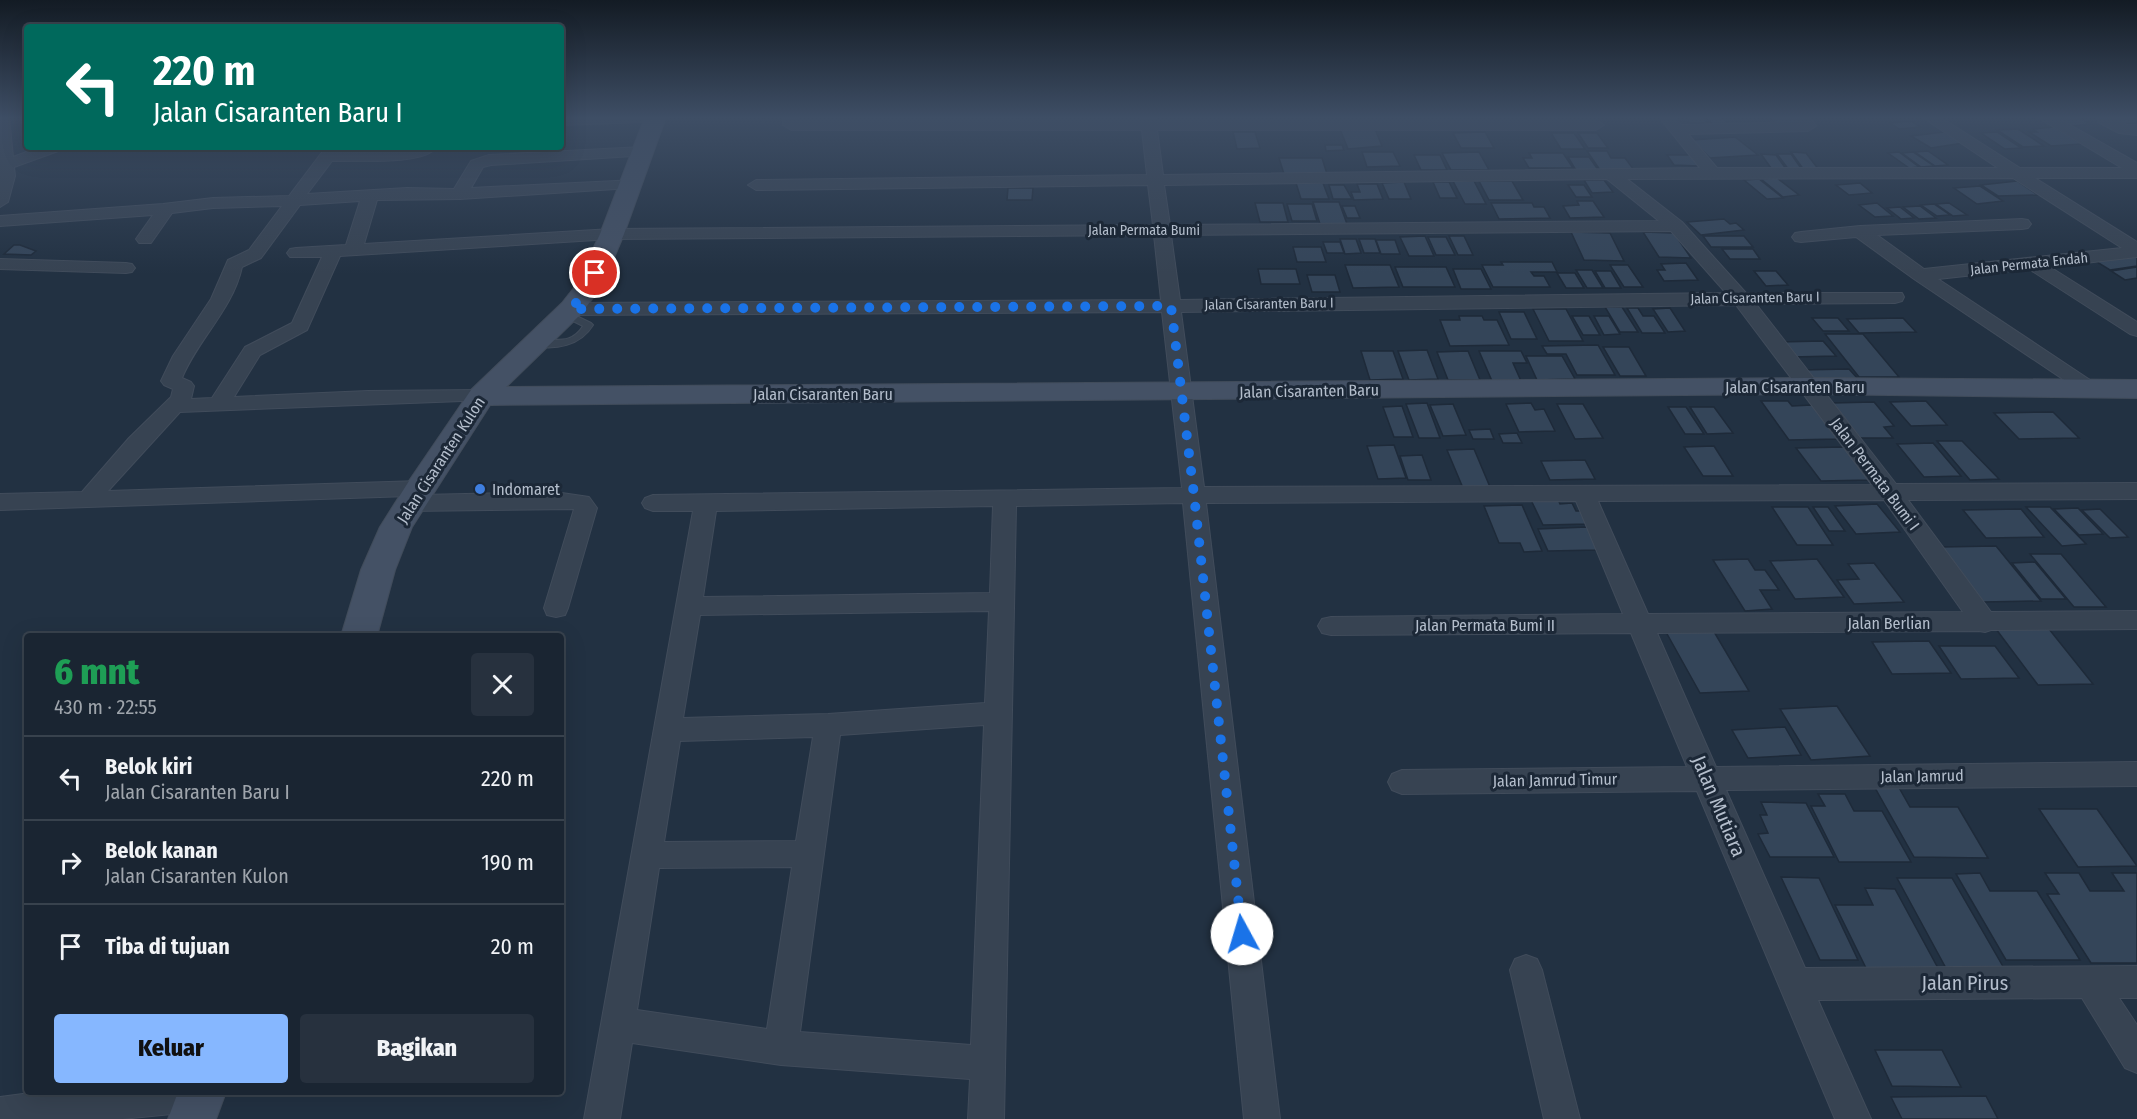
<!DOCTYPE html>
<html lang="id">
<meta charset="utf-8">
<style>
:root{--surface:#1a2532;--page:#27313e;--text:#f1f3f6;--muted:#9fa5ac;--line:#38424d;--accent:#86b7ff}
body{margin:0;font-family:"Fira Sans Condensed",sans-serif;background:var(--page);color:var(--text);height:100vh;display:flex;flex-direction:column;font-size:22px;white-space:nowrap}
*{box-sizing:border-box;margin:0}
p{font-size:20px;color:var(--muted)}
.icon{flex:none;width:33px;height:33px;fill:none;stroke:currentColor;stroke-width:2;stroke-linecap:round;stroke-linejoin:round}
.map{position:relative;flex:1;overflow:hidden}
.panel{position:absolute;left:24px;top:633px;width:540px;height:462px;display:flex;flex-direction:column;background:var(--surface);border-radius:6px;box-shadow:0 6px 24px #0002,0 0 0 2px var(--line)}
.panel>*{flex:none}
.top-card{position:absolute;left:24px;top:24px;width:540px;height:126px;border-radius:6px;box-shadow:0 6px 24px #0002,0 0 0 2px var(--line);background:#00695c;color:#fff;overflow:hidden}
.pin{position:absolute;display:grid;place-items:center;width:51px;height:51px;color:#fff;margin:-26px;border:3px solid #fff;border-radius:50%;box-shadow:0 2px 6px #0007}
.me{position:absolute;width:66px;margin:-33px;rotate:354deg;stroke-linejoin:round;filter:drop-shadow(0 0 4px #0008)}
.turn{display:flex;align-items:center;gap:21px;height:126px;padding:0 30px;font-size:27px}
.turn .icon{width:78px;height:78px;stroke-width:2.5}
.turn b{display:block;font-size:42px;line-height:51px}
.round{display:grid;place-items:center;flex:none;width:63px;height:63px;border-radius:6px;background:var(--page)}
.overview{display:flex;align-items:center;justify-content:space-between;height:102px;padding:0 30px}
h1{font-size:36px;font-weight:800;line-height:45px;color:#1e9e55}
.action{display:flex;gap:12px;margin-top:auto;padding:12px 30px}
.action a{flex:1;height:69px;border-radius:6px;background:var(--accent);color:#111;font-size:24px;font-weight:800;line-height:69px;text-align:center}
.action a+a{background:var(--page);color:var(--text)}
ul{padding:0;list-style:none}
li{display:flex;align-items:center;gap:18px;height:84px;padding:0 30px;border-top:2px solid var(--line)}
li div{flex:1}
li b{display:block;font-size:22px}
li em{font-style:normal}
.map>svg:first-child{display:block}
.building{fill:#344559;stroke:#1e2a39;stroke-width:1.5}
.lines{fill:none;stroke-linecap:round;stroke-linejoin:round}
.lane-casing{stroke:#414c5b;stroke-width:2}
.street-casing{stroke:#414c5b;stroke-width:2}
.secondary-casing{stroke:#414c5b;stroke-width:2}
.lane{fill:#374352;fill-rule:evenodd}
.street{fill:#374352;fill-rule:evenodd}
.secondary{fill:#445165;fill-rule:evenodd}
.route{stroke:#1a73e8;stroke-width:10;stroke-dasharray:0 18}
.shop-dot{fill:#3f7fe0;stroke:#1c2837;stroke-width:2}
.labels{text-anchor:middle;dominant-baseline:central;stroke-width:6;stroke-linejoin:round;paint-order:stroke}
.far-street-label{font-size:14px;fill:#b4becc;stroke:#1c2837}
.street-label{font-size:16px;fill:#b4becc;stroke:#1c2837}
.poi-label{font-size:16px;fill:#b4becc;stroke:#1c2837;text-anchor:start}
.near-street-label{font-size:20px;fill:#b4becc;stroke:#1c2837}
</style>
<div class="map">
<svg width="2137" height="1119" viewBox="0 0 2137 1119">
<rect width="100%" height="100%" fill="#223142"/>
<g class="building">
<polygon points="1685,117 1703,117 1708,123 1689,123"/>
<polygon points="1706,117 1722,117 1730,126 1714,126"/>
<polygon points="1770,117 1795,117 1803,125 1778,125"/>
<polygon points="2047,117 2078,117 2090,124 2064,127"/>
<polygon points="2112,117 2133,117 2137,120 2137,123 2123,124"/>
<polygon points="1911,121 1920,127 1899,129 1890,123"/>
<polygon points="2054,127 2082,144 2051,146 2029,132 2037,132 2033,129"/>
<polygon points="1340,129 1375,129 1382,146 1348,149"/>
<polygon points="2018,129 2044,146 2023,147 1997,130"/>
<polygon points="1233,132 1255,132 1260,148 1237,149"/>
<polygon points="1485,132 1494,148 1461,148 1453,133"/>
<polygon points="1944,132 1963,143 1931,148 1911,136"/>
<polygon points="1997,132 2021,148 2005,149 1981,133"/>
<polygon points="1551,133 1574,133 1585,149 1561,149"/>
<polygon points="1578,133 1597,133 1608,148 1588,148"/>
<polygon points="1735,137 1758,155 1710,158 1692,140"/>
<polygon points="1325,145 1342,145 1344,150 1326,151"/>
<polygon points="1587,151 1607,151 1611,158 1625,158 1634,170 1600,170"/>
<polygon points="1928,151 1948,165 1935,166 1915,152"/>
<polygon points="1362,152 1393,152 1400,166 1367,167"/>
<polygon points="1479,152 1489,170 1451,170 1442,153"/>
<polygon points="1791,152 1806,153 1819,170 1804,170"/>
<polygon points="1899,152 1919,167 1909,168 1888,153"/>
<polygon points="1913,152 1934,166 1921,167 1902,153"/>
<polygon points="1529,153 1563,153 1573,168 1529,168 1523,158 1532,158"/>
<polygon points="1761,154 1776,155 1786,169 1771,168"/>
<polygon points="1777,154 1791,154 1803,171 1789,170"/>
<polygon points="1414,155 1440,155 1447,170 1421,170"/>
<polygon points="1667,155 1691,155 1699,166 1674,165"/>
<polygon points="1568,157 1589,157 1599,171 1577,172"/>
<polygon points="1279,158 1322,158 1327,174 1284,174"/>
<polygon points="1777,178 1799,195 1783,197 1761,179"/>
<polygon points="1759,179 1783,198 1767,199 1744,180"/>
<polygon points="1584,180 1604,180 1613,192 1592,193"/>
<polygon points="1453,181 1474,181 1486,204 1465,204"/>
<polygon points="1479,181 1512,181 1523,200 1489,200"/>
<polygon points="2017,181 2038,195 1998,196 1981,185"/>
<polygon points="1404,182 1411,199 1389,199 1382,183"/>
<polygon points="1433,182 1449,182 1457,198 1440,198"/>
<polygon points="1296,183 1323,183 1329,199 1301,199"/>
<polygon points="1860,183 1872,193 1849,195 1836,185"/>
<polygon points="1357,184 1377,184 1383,199 1354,200 1351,192 1360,192"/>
<polygon points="1329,185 1344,185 1352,199 1333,199"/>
<polygon points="1568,185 1584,185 1592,197 1576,197"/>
<polygon points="1980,186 2003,201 1977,204 1954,188"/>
<polygon points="1008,188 1033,188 1032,200 1007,200"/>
<polygon points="1577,201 1593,201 1604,217 1570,218 1563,206 1579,205"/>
<polygon points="1313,202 1339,202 1347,224 1320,224"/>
<polygon points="1255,203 1283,203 1288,222 1260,222"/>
<polygon points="1491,203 1532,203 1534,207 1544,207 1550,218 1499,219"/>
<polygon points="1877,203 1893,216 1875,217 1859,205"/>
<polygon points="1949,203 1967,215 1953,216 1936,204"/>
<polygon points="1287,204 1312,204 1317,221 1292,221"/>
<polygon points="1934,204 1950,215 1937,216 1921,205"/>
<polygon points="1342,206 1355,206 1360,218 1347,218"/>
<polygon points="1920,206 1936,218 1919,219 1903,207"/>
<polygon points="1900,207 1914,218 1901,219 1887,208"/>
<polygon points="1724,219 1730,224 1736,223 1744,230 1701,235 1687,222"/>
<polygon points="1571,232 1610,233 1624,261 1584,260"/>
<polygon points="1643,232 1674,233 1691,258 1659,257"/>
<polygon points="1425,236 1434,256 1409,256 1400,237"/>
<polygon points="1449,236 1464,236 1473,255 1458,255"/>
<polygon points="1703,236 1744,236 1753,247 1711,247"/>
<polygon points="1428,237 1446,237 1455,255 1436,255"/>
<polygon points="1340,239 1356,239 1361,253 1345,254"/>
<polygon points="1359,239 1375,239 1380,253 1364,253"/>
<polygon points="1376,240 1395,240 1400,254 1381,254"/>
<polygon points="1323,242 1340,242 1344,253 1327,253"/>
<polygon points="14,245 20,245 36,251 31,255 4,254"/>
<polygon points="1293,247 1321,247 1326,262 1297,262"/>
<polygon points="1722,249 1753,249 1760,259 1730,259"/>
<polygon points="2137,255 2137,266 2110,270 2092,259"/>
<polygon points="1501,262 1552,262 1557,272 1531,272 1534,276 1544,276 1550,287 1493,287 1482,265 1503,265"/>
<polygon points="1686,263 1698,280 1664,281 1657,270 1665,270 1661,264"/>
<polygon points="1345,265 1390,265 1399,287 1353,288"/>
<polygon points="1610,265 1628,265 1643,287 1624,287"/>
<polygon points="1395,267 1446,267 1455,287 1403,287"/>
<polygon points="2137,267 2137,278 2125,280 2111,271"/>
<polygon points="1258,269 1296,269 1300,284 1261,284"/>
<polygon points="1453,269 1481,269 1491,289 1461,289"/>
<polygon points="1576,270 1592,270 1603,288 1587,288"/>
<polygon points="1595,271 1611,271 1621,288 1605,288"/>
<polygon points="1754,271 1776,271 1788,285 1766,286"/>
<polygon points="1557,273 1575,273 1584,288 1566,288"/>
<polygon points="1307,275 1335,275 1340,292 1312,292"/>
<polygon points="1605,307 1622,307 1638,332 1620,332"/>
<polygon points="1627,308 1638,308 1643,316 1654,316 1665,333 1642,333"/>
<polygon points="1670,308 1685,331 1668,332 1653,309"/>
<polygon points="1533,309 1566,309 1583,341 1549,341"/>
<polygon points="1499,312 1524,312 1537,339 1511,339"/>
<polygon points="1459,316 1482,316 1484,320 1497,320 1509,345 1450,346 1440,320 1460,320"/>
<polygon points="1572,316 1589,316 1600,335 1583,335"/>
<polygon points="1594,316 1609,316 1620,334 1604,335"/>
<polygon points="1812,318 1838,318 1849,331 1823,331"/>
<polygon points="1903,318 1916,332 1859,333 1847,319"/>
<polygon points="1825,334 1863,334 1899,377 1859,377"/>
<polygon points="1823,341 1836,356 1791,357 1778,342"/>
<polygon points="1598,345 1615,375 1577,375 1566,354 1547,354 1542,346"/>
<polygon points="1603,347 1629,347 1646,376 1620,376"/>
<polygon points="1427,350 1438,379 1409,380 1398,351"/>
<polygon points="1361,351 1393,351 1403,379 1370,380"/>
<polygon points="1468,351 1480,380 1448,380 1437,352"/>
<polygon points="1479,351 1521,351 1527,363 1513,363 1521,381 1492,381"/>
<polygon points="1526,356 1562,356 1575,379 1537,380"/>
<polygon points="1849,369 1858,379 1808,380 1800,370"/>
<polygon points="1761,401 1788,401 1792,406 1812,405 1838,439 1789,440"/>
<polygon points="1926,401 1947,425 1911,426 1890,402"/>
<polygon points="1874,402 1894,426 1884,427 1893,438 1860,438 1832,403"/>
<polygon points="1427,403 1440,438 1419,438 1406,404"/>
<polygon points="1531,403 1535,410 1544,409 1555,431 1519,432 1506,404"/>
<polygon points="1453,404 1466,435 1443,436 1430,405"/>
<polygon points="1557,404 1583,404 1603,438 1575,439"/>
<polygon points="1402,406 1413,437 1394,437 1383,407"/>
<polygon points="1668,407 1686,407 1704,434 1685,434"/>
<polygon points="1690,407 1714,407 1733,433 1707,434"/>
<polygon points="2053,412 2079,438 2019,439 1994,413"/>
<polygon points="1490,429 1494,439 1473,439 1469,430"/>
<polygon points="1517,433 1522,443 1503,443 1499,434"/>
<polygon points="1937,441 1962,441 1999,479 1970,480"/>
<polygon points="1933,443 1961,476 1924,477 1897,444"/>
<polygon points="1394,445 1406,478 1378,479 1367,446"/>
<polygon points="1714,446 1733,476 1703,476 1684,447"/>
<polygon points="1844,447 1870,480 1821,481 1796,448"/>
<polygon points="1474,449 1490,487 1463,488 1447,450"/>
<polygon points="1422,455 1431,480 1408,480 1400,456"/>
<polygon points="1585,460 1595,479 1550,480 1541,461"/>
<polygon points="1557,497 1560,504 1572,503 1576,511 1581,511 1588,524 1543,525 1530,498"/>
<polygon points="1877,504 1900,532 1856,534 1835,506"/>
<polygon points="1522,505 1542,551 1524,552 1520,543 1499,543 1484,506"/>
<polygon points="1772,507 1808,507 1833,545 1797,545"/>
<polygon points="1813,507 1828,507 1845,531 1829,531"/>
<polygon points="2026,507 2050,507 2086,544 2062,546"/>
<polygon points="2078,508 2103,534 2079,535 2054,509"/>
<polygon points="2021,509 2044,537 1986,538 1963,510"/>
<polygon points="2100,509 2128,537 2110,538 2082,510"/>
<polygon points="1587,527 1598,550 1548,551 1538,529"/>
<polygon points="1996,546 2041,601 1983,602 1941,547"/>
<polygon points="2030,554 2061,554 2106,607 2074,607"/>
<polygon points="1748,559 1755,570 1765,570 1779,590 1760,590 1772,609 1745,611 1713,560"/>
<polygon points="1817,559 1844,597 1795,599 1770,561"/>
<polygon points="2035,562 2066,599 2041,599 2012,563"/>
<polygon points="1874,563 1904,602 1854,604 1837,580 1859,579 1848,564"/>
<polygon points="1996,629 2049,629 2093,684 2038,685"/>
<polygon points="1713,630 1749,691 1700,693 1666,632"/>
<polygon points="1929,641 1951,673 1892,674 1872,642"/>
<polygon points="1939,646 1995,646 2019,678 1961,679"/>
<polygon points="1837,706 1870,756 1811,760 1780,709"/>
<polygon points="1785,727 1801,755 1748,758 1732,730"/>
<polygon points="1874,786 1898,786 1910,807 1958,807 1988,858 1914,857"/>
<polygon points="1818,794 1845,794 1854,811 1882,811 1911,862 1839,862 1811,806 1825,806"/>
<polygon points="1761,802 1806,803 1834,857 1770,857 1758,834 1768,833 1760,815 1767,815"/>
<polygon points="2039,809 2097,809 2137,866 2078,867"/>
<polygon points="1980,873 1990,891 2037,891 2080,960 2006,960 1956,874"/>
<polygon points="2045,873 2079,873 2090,891 2124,891 2112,873 2137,873 2137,963 2091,963 2047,894 2059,894"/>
<polygon points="1781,877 1819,878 1858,960 1820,960"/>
<polygon points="1897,878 1952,878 2005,970 1947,970"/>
<polygon points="1865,888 1895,889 1939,970 1867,970 1835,905 1873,905"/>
<polygon points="1875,1050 1942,1050 1961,1087 1892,1086"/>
<polygon points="1986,1096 1998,1119 1902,1119 1891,1097"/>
</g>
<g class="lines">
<g class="lane-casing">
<path id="lane" d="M566,311l25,12 2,2c-13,21 -37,25 -60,21l-2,-2c16,-11 37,6 52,-18l-20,-10 -2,-2z"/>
</g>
<g class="street-casing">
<g id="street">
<polygon points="0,117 9,117 13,157 40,147 63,147 61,150 14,167 15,176 8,202 0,207"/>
<polygon points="561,117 650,117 643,122 561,125"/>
<path d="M783,117h16v3h342v-3h15v3h440l8,5 -8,5h-439l6,45 537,-7 -41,-51h15l7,8 117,-3 -3,-5h15l6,9 -8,5 -120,3 29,34h281l-76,-51h18l80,51h102l-85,-51h19l81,46v15h-102l102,64v15l-87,10 87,55v14l-7,-2 -101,-65 -91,10 161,107 3,4 -3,4 -7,2 -7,-2 -171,-115 -58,-42 -55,5 -6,-1 -3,-4 3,-4 6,-1 59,-6 162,-7 6,1 3,4 -3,4 -6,1 -145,6 47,34 198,-21 -109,-70 -386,1 55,43 64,71h156l2,4 -2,4 -7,2 -139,1 140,180 241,-1v16l-229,1 83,112 146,-1v18l-146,1 -6,2 -6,-1 -322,2 59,134 421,-5v24l-411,4 79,178 332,-2v32h-18l18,27v48l-12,-5 -43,-70 -264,2 53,119h-36l-138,-328 -295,3 -10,-4 -4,-8 4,-8 10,-4 285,-3 -56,-134 -300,2 -9,-2 -4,-7 4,-7 9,-2 292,-3 -47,-113 -370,2 74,616h-36l-61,-616 -167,3 -12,613h-36l2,-40 -189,-14 -149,-22 -12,76h-36l109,-608h-40l-8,-3 -3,-5 3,-5 8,-3 529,-7 -20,-176 -591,3 -7,-2 -2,-4 2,-4 7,-2 590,-3 -7,-65 -542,4 -272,17 -33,74 -47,25 -26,42 134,-6 113,-1 7,2 3,4 -3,4 -308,12 -72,79 312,-10 8,2 3,5 -3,5 -7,2 134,-3 34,5 8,11 -29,100 -3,7 -9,2 -9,-2 -3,-7 30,-99 -163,2 -8,-3 -3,-5 3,-5 6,-2 -409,14v-16l82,-2 47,-54 42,-41 2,-8 -9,-4 -3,-4 12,-25 38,-57 17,-39 21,-10 33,-44 -69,2 -41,5 -21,30h-12l-3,-4 17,-24 -153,11v-10l163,-12 50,-6 76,-2 37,-49h17l-3,4 97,-4c-14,19 -82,13 -105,14l-25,33 100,-6 47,1 17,-28 18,-6 154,-8 8,5 -2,3 -158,10 -8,2 -12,21 166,-8 2,3 -8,5 -171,11 -83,1 -13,44 248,-15 541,-4 -5,-40 -392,5 -8,-5 8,-5 391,-5 -5,-45h-351l-8,-5zM1607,179l52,42 -489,4 -6,-40zM360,201l-14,44 -50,3 -6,1 -3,4 3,4h32l-30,66 -47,24 -33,51 -21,1 3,-13 -3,-4 -9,-4c16,-39 51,-69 60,-111l19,-9 39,-53zM1671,231l55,62 -546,7 -9,-65zM1736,305l136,180 -668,2 -23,-175zM1884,500l79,112 -315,2 -50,-113zM993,506l-3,87 -287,4 13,-86zM989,611l-4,92 -157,11 -145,4 17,-103zM984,725l-13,320 -171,-13 40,-297zM813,737l-17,104 -132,1 16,-101zM792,867l-25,162 -130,-19 22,-142z"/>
<polygon points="2097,117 2112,117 2127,125 2137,125 2137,135 2119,133 2098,122"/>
<polygon points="0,259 126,263 132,264 135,268 132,272 126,273 0,269"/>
<polygon points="1526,955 1537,959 1542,970 1580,1119 1544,1119 1510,970 1515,959"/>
<polygon points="38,1092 219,1092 219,1094 214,1106 202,1111 122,1119 0,1119 0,1097"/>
</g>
</g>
<g class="secondary-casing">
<g id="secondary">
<polygon points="645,117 666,117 624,234 602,286 580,315 506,387 1807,378 2137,380 2137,398 1807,394 490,405 412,527 395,570 377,636 341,636 361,570 380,527 409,481 471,390 562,303 577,284 600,234"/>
<polygon points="178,1092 226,1092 216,1119 168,1119"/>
</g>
</g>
<use href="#lane" class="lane"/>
<use href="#street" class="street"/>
<use href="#secondary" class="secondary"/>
</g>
<linearGradient id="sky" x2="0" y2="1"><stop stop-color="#131b24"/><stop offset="0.43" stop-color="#3e4e65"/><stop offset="1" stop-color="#3e4e65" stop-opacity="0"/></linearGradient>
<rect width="2137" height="274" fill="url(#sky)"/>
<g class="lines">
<polyline class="route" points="595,273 590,286 571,309 1171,306 1194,495 1242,934"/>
</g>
<circle class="shop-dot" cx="480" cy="489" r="6"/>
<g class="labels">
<g class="far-street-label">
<text x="1144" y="230">Jalan Permata Bumi</text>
<text transform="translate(2029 264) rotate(-6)">Jalan Permata Endah</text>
<text transform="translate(1755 298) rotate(-1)">Jalan Cisaranten Baru I</text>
<text transform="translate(1269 304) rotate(-1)">Jalan Cisaranten Baru I</text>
</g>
<g class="street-label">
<text x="1795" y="387">Jalan Cisaranten Baru</text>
<text transform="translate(1309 391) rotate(-1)">Jalan Cisaranten Baru</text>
<text x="823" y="394">Jalan Cisaranten Baru</text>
<text transform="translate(441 460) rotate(-57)">Jalan Cisaranten Kulon</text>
<text transform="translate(1875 474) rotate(53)">Jalan Permata Bumi I</text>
<text x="1889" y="623">Jalan Berlian</text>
<text x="1485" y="625">Jalan Permata Bumi II</text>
<text transform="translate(1922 776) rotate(-1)">Jalan Jamrud</text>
<text transform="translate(1555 780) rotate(-1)">Jalan Jamrud Timur</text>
</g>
<g class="poi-label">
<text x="492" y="489">Indomaret</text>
</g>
<g class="near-street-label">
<text transform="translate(1719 806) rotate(67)">Jalan Mutiara</text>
<text x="1965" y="983">Jalan Pirus</text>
</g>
</g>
</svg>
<div class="pin" style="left:595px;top:273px;background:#d93025"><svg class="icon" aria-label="arrive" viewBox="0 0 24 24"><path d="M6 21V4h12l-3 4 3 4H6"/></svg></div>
<svg class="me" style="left:1242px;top:934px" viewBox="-20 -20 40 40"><circle r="19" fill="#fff"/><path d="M0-13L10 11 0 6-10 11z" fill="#1a73e8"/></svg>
<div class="top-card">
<div class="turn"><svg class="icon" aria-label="left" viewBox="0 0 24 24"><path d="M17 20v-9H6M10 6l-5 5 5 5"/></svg><div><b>220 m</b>Jalan Cisaranten Baru I</div></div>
</div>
<section class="panel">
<div class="overview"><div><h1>6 mnt</h1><p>430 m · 22:55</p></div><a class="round"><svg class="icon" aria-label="close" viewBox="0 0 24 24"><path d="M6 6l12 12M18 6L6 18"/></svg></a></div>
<ul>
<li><svg class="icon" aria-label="left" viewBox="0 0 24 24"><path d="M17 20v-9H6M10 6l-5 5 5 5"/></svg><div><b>Belok kiri</b><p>Jalan Cisaranten Baru I</p></div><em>220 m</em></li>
<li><svg class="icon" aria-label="right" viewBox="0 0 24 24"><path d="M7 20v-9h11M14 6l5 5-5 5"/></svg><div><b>Belok kanan</b><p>Jalan Cisaranten Kulon</p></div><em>190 m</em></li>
<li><svg class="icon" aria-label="arrive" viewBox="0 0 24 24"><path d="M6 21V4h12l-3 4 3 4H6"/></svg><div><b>Tiba di tujuan</b></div><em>20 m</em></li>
</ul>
<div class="action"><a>Keluar</a><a>Bagikan</a></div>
</section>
</div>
